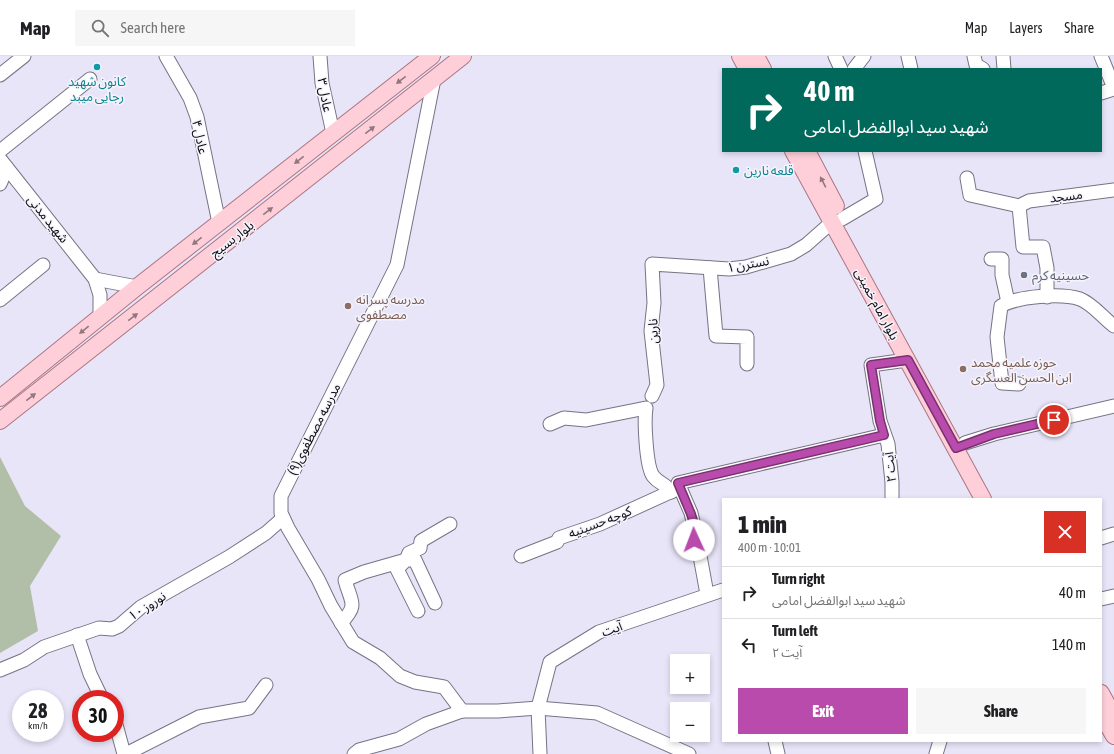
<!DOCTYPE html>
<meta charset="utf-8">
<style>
:root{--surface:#fff;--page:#f6f6f6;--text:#202124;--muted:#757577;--line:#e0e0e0;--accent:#b84bab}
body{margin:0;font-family:"Asap Condensed","Noto Sans Arabic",sans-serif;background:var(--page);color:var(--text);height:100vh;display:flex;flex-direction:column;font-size:15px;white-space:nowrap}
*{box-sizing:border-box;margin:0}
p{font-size:13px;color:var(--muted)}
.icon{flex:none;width:22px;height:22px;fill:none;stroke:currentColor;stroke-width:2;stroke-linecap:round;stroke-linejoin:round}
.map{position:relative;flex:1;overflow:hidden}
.details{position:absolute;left:722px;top:442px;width:380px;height:244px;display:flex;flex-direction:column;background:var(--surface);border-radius:0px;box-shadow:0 2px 6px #0003}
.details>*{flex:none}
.guide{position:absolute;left:722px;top:12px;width:380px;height:84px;border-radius:0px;box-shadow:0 2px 6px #0003;background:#00695c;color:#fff;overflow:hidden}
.fabs{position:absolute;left:670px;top:598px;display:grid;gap:8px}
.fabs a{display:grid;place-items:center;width:40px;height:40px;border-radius:0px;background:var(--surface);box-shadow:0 2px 6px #0003;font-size:20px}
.speed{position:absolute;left:12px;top:634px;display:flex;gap:8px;font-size:20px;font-weight:700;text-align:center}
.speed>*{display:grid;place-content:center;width:52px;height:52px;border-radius:50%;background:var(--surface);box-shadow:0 2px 6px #0003;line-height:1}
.speed small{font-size:10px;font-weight:400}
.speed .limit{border:6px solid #d22;background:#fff;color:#111}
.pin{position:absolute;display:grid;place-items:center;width:34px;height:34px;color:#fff;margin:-17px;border:2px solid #fff;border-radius:50%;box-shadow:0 1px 4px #0007}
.me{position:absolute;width:44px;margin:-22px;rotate:358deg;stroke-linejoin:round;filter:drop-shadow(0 0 3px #0008)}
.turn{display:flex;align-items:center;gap:14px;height:84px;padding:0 16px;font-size:18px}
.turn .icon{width:52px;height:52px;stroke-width:2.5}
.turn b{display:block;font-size:28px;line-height:34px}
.round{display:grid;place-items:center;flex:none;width:42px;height:42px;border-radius:0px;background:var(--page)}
.summary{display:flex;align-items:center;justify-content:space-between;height:68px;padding:0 16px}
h1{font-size:24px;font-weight:800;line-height:30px}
.action{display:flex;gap:8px;margin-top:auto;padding:8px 16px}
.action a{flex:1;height:46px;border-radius:0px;background:var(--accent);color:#fff;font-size:16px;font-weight:800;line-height:46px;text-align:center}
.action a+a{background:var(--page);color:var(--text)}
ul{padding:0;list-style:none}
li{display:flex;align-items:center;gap:12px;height:52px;padding:0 16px;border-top:1px solid var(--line)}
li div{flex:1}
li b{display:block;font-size:15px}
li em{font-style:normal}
header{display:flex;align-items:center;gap:24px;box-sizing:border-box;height:56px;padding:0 20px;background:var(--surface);border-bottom:1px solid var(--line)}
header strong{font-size:19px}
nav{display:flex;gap:22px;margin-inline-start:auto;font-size:14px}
.search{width:280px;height:36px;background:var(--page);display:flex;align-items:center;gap:10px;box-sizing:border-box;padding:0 14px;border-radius:0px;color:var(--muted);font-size:15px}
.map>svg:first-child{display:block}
.green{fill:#b2bfa8}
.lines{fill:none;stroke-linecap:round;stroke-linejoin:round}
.minor-casing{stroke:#767384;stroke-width:15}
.major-casing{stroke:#aa7682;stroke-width:18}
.minor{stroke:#fff;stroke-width:13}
.major{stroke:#ffcfd9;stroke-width:16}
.oneway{fill:#92777f}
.route-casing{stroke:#78316f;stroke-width:10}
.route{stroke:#b84bab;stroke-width:7}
.culture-dot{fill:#0f9aa8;stroke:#f5f4fc;stroke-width:1.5}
.worship-dot{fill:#6b7280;stroke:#f5f4fc;stroke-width:1.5}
.education-dot{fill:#8d6e63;stroke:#f5f4fc;stroke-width:1.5}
.labels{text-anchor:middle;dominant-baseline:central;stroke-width:3;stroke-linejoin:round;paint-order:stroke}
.culture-label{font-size:13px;fill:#0d838f;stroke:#f5f4fc}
.street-label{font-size:13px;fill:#0c0b11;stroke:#f5f4fc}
.worship-label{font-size:13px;fill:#5b616d;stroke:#f5f4fc;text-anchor:start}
.education-label{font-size:13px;fill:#785e54;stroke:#f5f4fc;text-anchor:start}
</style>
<header>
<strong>Map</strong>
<div class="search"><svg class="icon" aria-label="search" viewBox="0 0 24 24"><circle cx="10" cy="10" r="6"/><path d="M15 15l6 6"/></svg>Search here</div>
<nav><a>Map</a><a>Layers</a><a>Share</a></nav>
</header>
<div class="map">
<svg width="1114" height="698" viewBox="0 0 1114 698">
<rect width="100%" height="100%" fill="#e9e5f9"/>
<polygon class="green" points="0,401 25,450 61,480 30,530 38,575 0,597"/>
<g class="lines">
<g class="minor-casing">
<g id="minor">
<polyline points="166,0 190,42 197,61 219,167"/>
<polyline points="320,0 322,27 333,77"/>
<polyline points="835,0 841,13"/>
<polyline points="908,0 911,13"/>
<polyline points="974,0 976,9 983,13"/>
<polyline points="1003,0 1004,13"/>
<polyline points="1101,0 1114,32"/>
<polyline points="854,13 864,0"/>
<polyline points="0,19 24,0"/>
<polyline points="434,23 397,209 281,440 281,457 288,472 318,523 331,550 353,586 380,602 400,620 415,626 444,631 462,655"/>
<polyline points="1101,37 1114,33"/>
<polyline points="0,95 90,23"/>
<polyline points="0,103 95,223 100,239 100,261"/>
<polyline points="967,122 970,139 1019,150 1029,145 1114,134"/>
<polyline points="0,128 7,112"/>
<polyline points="1019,150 1023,191 1043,191 1047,212 1047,241"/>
<polyline points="842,163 876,143 865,95"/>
<polyline points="991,203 1002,203 1002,219 1008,246"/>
<polyline points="710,212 716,280 747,281 747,308"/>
<polyline points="95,223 137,231"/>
<polyline points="0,244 43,209"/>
<path d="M1019,328l-17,-1 -5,-46 4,-31c17,-10 60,-13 79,-7 13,5 23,19 34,27"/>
<polyline points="652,340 657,329 651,275 654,247 652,208 729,213 746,211 791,198 806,189 832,166"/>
<path d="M550,368l14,-6 22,2 60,-12c-2,13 0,58 7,68 6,8 11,6 18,16"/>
<polyline points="965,387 994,378 1114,350"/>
<polyline points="892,443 892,426 888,388 880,365 871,309 907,304"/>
<polyline points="1101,482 1114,478"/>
<polyline points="521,500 557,486 559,482 600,468 679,432"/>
<polyline points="707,538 700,500 694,484 693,479 695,474 691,457 678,427 884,379"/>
<polyline points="1101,543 1114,540"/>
<polyline points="418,555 397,513 406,504 415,504 435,547"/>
<path d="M341,567c18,-19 10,-20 4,-43l19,-8 42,-12 3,-7 11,-5 1,-7 29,-17"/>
<polyline points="77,579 90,618 102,643"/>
<polyline points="0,614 24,604 44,591 99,572 112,573 119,570 141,551 229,501 266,477 283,462"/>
<polyline points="115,665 124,698"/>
<polyline points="775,685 778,698"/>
<polyline points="126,698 199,661 249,652 266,629"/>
<polyline points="354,698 359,694 399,683 426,668 462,655 498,655 538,652 597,657 689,698"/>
<polyline points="540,698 538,652 550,606 599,576 723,534"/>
<polyline points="936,698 940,685"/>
</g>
</g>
<g class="major-casing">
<g id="major">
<polyline points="740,0 747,13"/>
<polyline points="756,0 763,13"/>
<polyline points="793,95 983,443"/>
<polyline points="807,95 836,150"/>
<polyline points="0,342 137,231 432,0"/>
<polyline points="0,365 463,0"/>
<polyline points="1101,637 1114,661"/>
<polyline points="1101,657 1114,680"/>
</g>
</g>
<use href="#minor" class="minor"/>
<use href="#major" class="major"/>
</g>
<defs><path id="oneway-solid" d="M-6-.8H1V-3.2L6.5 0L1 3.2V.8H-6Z"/></defs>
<g class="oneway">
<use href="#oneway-solid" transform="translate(401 24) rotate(142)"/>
<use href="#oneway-solid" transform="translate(370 74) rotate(-38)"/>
<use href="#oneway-solid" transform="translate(299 104) rotate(142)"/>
<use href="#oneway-solid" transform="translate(823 126) rotate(-118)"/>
<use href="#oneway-solid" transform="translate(268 155) rotate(-38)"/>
<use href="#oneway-solid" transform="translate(197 185) rotate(142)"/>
<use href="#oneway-solid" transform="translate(133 261) rotate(-38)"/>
<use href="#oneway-solid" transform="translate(84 274) rotate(141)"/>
<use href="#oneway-solid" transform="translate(31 341) rotate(-38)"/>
</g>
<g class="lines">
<g class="route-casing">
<polyline id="route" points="694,484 693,478 696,474 691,458 678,427 884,379 880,365 871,309 908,304 956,392 994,378 1054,364"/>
</g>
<use href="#route" class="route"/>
</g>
<g class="culture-dot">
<circle cx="97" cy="11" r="4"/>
<circle cx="736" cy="114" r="4"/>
</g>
<circle class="worship-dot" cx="1024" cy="219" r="4"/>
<g class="education-dot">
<circle cx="348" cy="250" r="4"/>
<circle cx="963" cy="313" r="4"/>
</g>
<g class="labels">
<g class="culture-label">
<text x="97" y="25">کانون شهید<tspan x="97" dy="15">رجایی میبد</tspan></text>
<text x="744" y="114" text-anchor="start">قلعه نارین</text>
</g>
<g class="street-label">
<text transform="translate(325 39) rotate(80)">عادل ۳</text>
<text transform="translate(200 81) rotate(78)">عادل ۴</text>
<text transform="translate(1066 140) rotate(-7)">مسجد</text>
<text transform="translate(48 163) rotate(51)">شهید مدنی</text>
<text transform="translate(232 183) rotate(-38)">بلوار بسیج</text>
<text transform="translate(748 208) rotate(-10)">نسترن ۱</text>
<text transform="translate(877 248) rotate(62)">بلوار امام خمینی</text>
<text transform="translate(653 275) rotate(-91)">نارین</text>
<text transform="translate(314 373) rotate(-63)">مدرسه مصطفوی(۹)</text>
<text transform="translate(890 411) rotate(-96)">آیت ۲</text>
<text transform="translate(600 466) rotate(-21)">کوچه حسینیه</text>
<text transform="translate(147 550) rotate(-33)">نوروز ۱۰</text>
<text transform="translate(612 573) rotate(-20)">آیت</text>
</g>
<g class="worship-label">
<text x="1032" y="219">حسینیه کرم</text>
</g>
<g class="education-label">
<text x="356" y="243">مدرسه پسرانه<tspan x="356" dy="15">مصطفوی</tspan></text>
<text x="971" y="306">حوزه علمیه محمد<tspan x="971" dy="15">ابن الحسن العسگری</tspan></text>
</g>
</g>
</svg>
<div class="fabs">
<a>+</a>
<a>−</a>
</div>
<div class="speed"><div>28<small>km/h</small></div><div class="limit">30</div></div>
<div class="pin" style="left:1054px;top:364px;background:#d93025"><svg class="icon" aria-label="arrive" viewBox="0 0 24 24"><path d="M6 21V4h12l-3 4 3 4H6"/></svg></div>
<svg class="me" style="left:694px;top:484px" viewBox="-20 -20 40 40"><circle r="19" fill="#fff"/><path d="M0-13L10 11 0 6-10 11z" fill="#b84bab"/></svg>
<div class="guide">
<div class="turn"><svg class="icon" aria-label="right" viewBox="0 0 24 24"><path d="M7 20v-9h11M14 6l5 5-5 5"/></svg><div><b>40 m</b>شهید سید ابوالفضل امامی</div></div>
</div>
<section class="details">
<div class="summary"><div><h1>1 min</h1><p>400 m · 10:01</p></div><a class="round" style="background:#d93025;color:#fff"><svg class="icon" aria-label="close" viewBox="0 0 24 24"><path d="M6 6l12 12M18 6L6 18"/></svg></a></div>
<ul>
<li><svg class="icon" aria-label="right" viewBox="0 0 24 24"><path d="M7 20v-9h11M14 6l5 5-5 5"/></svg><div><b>Turn right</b><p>شهید سید ابوالفضل امامی</p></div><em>40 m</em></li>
<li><svg class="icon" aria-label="left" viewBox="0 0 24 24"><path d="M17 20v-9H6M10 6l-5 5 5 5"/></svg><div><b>Turn left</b><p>آیت ۲</p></div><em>140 m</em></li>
</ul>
<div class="action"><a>Exit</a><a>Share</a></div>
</section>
</div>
